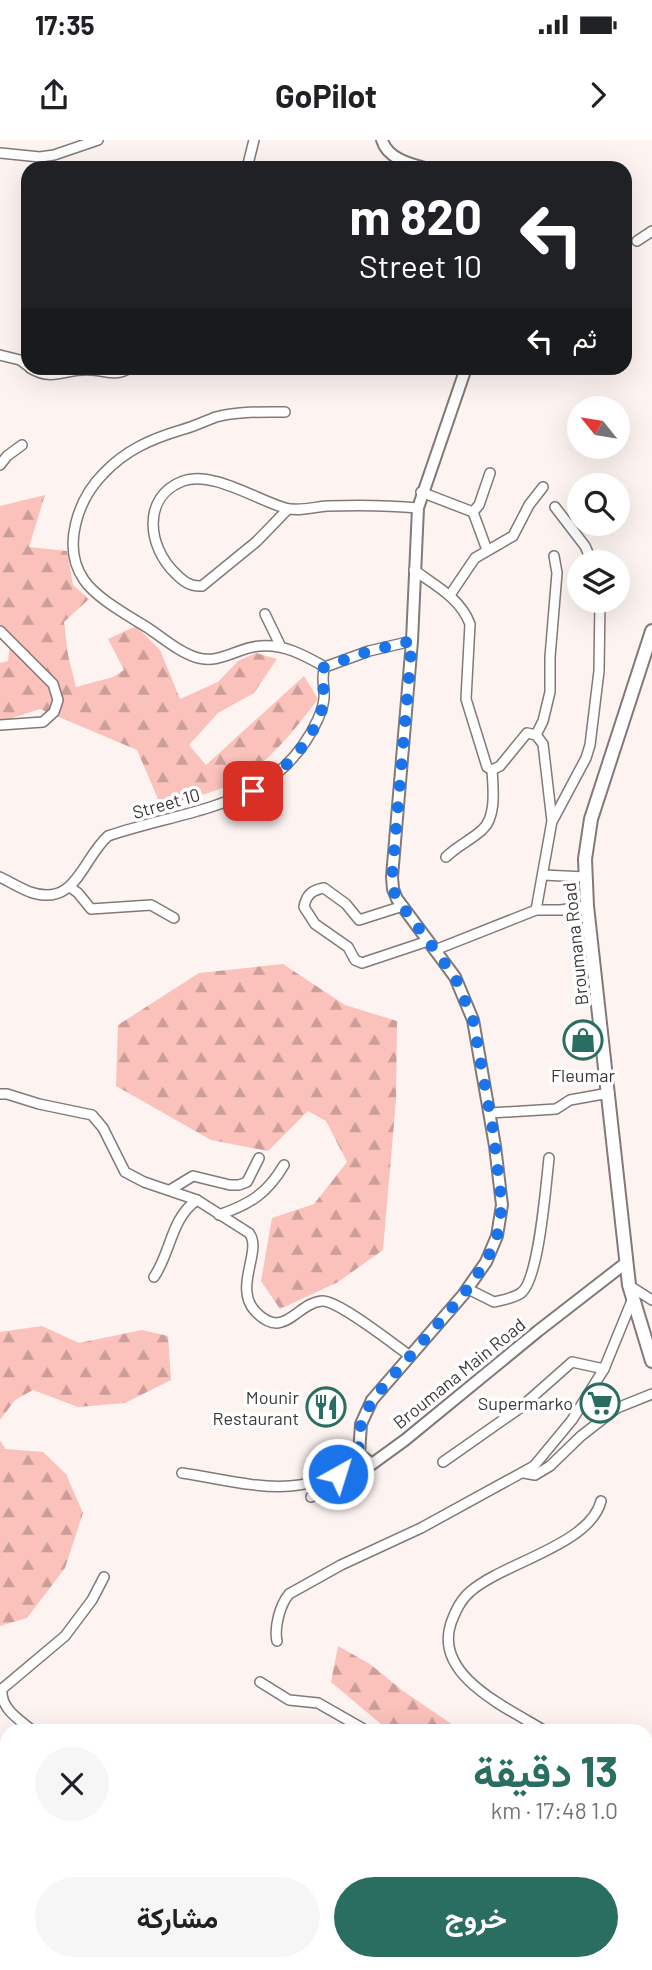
<!DOCTYPE html>
<html lang="ar">
<meta charset="utf-8">
<style>
:root{--surface:#fff;--page:#f6f6f6;--text:#202124;--muted:#757577;--accent:#2a6e61}
body{margin:0;font-family:Barlow,Vazirmatn,sans-serif;background:var(--page);color:var(--text);direction:rtl;height:100vh;display:flex;flex-direction:column;font-size:26px;white-space:nowrap}
*{box-sizing:border-box;margin:0}
p{font-size:23px;color:var(--muted)}
.icon{flex:none;width:38px;height:38px;fill:none;stroke:currentColor;stroke-width:2;stroke-linecap:round;stroke-linejoin:round}
.map{position:relative;flex:1;overflow:hidden;direction:ltr}
.drawer{position:absolute;left:0px;top:1584px;width:653px;height:247px;display:flex;flex-direction:column;background:var(--surface);border-radius:21px 21px 0 0;box-shadow:0 7px 28px #0002;direction:rtl}
.drawer>*{flex:none}
.hud{position:absolute;left:21px;top:21px;width:611px;height:214px;border-radius:21px;box-shadow:0 7px 28px #0002;direction:rtl;background:#202124;color:#fff;overflow:hidden}
.needle{width:46px;rotate:300deg}
.tools{position:absolute;left:567px;top:256px;display:grid;gap:14px}
.tools a{display:grid;place-items:center;width:63px;height:63px;border-radius:50%;background:var(--surface);box-shadow:0 7px 28px #0002;font-size:35px}
.pin{position:absolute;display:grid;place-items:center;width:60px;height:60px;color:#fff;margin:-30px;border-radius:14px;box-shadow:0 4px 10px #0006}
.me{position:absolute;width:77px;margin:-38px;rotate:39deg;stroke-linejoin:round;filter:drop-shadow(0 0 5px #0008)}
.turn{display:flex;align-items:center;gap:24px;height:147px;padding:0 35px;font-size:32px}
.turn .icon{width:91px;height:91px;stroke-width:2.5}
.turn b{display:block;font-size:49px;line-height:60px}
.then{display:flex;align-items:center;height:66px;padding:0 35px;background:#0003;gap:14px;font-size:26px}
.round{display:grid;place-items:center;flex:none;width:74px;height:74px;border-radius:37px;background:var(--page)}
.head{display:flex;align-items:center;justify-content:space-between;height:119px;padding:0 35px}
h1{font-size:42px;font-weight:700;line-height:52px;color:var(--accent)}
.primary-button{display:flex;gap:14px;margin-top:auto;padding:14px 35px}
.primary-button a{flex:1;height:80px;border-radius:42px;background:var(--accent);color:#fff;font-size:28px;font-weight:700;line-height:80px;text-align:center}
.primary-button a+a{background:var(--page);color:var(--text)}
.status{display:flex;justify-content:space-between;align-items:center;height:49px;padding:0 35px;background:var(--surface);direction:ltr}
.status svg{height:19px;fill:currentColor}
header{display:flex;justify-content:space-between;align-items:center;height:91px;padding:0 35px;background:var(--surface);font-size:32px;font-weight:700}
.map>svg:first-child{display:block}
.forest{fill:url(#forest-firs)}
.lines{fill:none;stroke-linecap:round;stroke-linejoin:round}
.minor-casing{stroke:#827978;stroke-width:12}
.tertiary-casing{stroke:#827978;stroke-width:14}
.secondary-casing{stroke:#827978;stroke-width:16}
.minor{stroke:#fff;stroke-width:9}
.tertiary{stroke:#fff;stroke-width:10}
.secondary{stroke:#fff;stroke-width:12}
.route{stroke:#1a73e8;stroke-width:12;stroke-dasharray:0 21.6}
.labels{text-anchor:middle;dominant-baseline:central;stroke-width:7;stroke-linejoin:round;paint-order:stroke}
.street-label{font-size:18px;fill:#3d3939;stroke:#fff}
.poi-label{font-size:18px;fill:#3d3939;stroke:#fff;text-anchor:end}
</style>
<div class="status"><b>17:35</b><svg viewBox="0 0 49 12"><path d="M0 12V9h3v3zM5 12V6h3v6zM10 12V3h3v9zM15 12V0h3v12zM26 1h20v11H26zM47 4h2v5h-2z"/></svg></div>
<header><svg class="icon" aria-label="forward" viewBox="0 0 24 24"><path d="M9 5l7 7-7 7"/></svg>GoPilot<svg class="icon" aria-label="share" viewBox="0 0 24 24"><path d="M12 15V3M7 8l5-5 5 5M5 13v7h14v-7"/></svg></header>
<div class="map">
<svg width="652" height="1830" viewBox="0 0 652 1830">
<defs>
<pattern id="forest-firs" width="22" height="20" patternUnits="userSpaceOnUse" patternTransform="scale(1.75)"><rect width="22" height="20" fill="#fbc1bb"/><path d="M5 1l3.5 6h-7zM16 11l3.5 6h-7z" fill="#cc9e99"/></pattern>
</defs>
<rect width="100%" height="100%" fill="#fdf4f2"/>
<g class="forest">
<path d="M45,355l-16,52 38,4 6,34 16,14 -25,23 4,33 8,32 37,-10 11,-7 -16,-31 28,-13 24,24 20,49 38,-17 20,-21 18,-8 21,6 -23,34 -36,20 -29,32 17,20 98,-89 14,23c-29,38 -58,76 -104,92 -17,6 -35,10 -53,15l-24,-56 -97,-41 -40,13v-59l8,-2 3,-26 -11,-5v-124z"/>
<polygon points="283,824 345,865 397,881 396,960 383,1110 338,1142 280,1169 261,1141 272,1078 314,1064 347,1022 326,981 308,971 268,1011 211,1000 116,946 118,885 199,833"/>
<polygon points="42,1186 79,1203 142,1190 168,1196 171,1240 125,1263 78,1267 33,1250 15,1260 0,1280 0,1192"/>
<polygon points="0,1300 5,1309 43,1312 66,1334 83,1373 65,1428 27,1478 0,1486"/>
<polygon points="338,1506 370,1524 403,1551 462,1591 393,1591 381,1584 331,1542"/>
</g>
<g class="lines">
<g class="minor-casing">
<g id="minor">
<polyline points="0,13 40,17 54,15 98,0"/>
<polyline points="247,28 254,0"/>
<polyline points="637,101 652,91"/>
<polyline points="0,215 20,220 28,226"/>
<path d="M30,228c25,15 37,-1 62,2 16,1 22,7 38,-2"/>
<path d="M285,272c-22,0 -47,-1 -69,5 -11,4 -23,10 -35,13 -30,9 -55,20 -77,43 -26,26 -43,74 -20,107 12,18 45,36 64,48 15,10 32,25 50,30 22,6 41,-11 62,-12 24,-2 44,9 65,21"/>
<polyline points="0,325 7,316 22,305"/>
<polyline points="421,352 473,372 479,365 490,333"/>
<polyline points="555,367 585,406 592,422"/>
<path d="M288,369l-32,33 -54,44c-12,1 -19,-5 -27,-13 -27,-26 -34,-76 8,-92 28,-11 74,19 102,27 12,4 29,-1 42,-2 30,-1 60,-1 91,2"/>
<polyline points="473,372 487,410"/>
<path d="M414,430c22,16 46,28 56,54l-4,75 21,68 5,3 8,-4 27,-33 9,2 7,9 9,77 -16,89"/>
<polyline points="450,455 475,418 513,396 529,365 543,347"/>
<polyline points="265,474 281,507"/>
<polyline points="0,491 53,544 58,560 54,572 43,582 0,585"/>
<polyline points="536,595 543,581 550,552 550,517 557,433 554,416"/>
<polyline points="553,680 586,618 590,605 599,531 600,460"/>
<path d="M446,717c11,-11 25,-17 36,-27 15,-13 11,-43 10,-60"/>
<polyline points="543,735 585,737"/>
<path d="M0,737c10,5 20,11 30,15 46,16 52,-33 78,-56 82,-28 169,-27 210,-117 3,-7 7,-17 6,-26 0,-9 -3,-17 1,-26l44,-16 43,-10"/>
<polyline points="70,747 78,753 91,769 151,765 174,778"/>
<path d="M403,766l-44,14 -13,-16 -22,-16c-12,2 -18,7 -20,19l11,17 33,23 7,13 7,3 66,-22"/>
<polyline points="435,810 536,770 561,770 587,766"/>
<path d="M0,954h7l32,10 53,11 11,13 22,44 19,10 53,18 52,33c14,17 -16,54 6,78 29,31 41,-8 67,-10 16,-1 71,43 87,54"/>
<polyline points="490,973 556,969 570,960 609,953"/>
<polyline points="170,1050 193,1036 230,1045 239,1045 247,1042 259,1018"/>
<path d="M219,1075c31,-11 48,-21 65,-50"/>
<path d="M154,1137c17,-25 17,-59 43,-77"/>
<polyline points="630,1146 652,1160"/>
<path d="M468,1149l26,13c9,-2 20,-4 27,-9 18,-13 25,-109 28,-135"/>
<polyline points="443,1322 520,1268 572,1222 604,1229"/>
<path d="M182,1333c62,9 128,33 177,-19"/>
<polyline points="524,1333 535,1335 550,1326 581,1296 617,1268 652,1254"/>
<polyline points="311,1357 353,1338 372,1324"/>
<path d="M277,1501c-3,-14 3,-36 12,-47l52,-29 80,-37 113,-62 38,-46 32,-51 29,-71"/>
<polyline points="260,1542 289,1560 318,1563 367,1591"/>
<path d="M33,1591c-13,-11 -33,-22 -31,-42l63,-53 27,-36 12,-23"/>
<path d="M545,1591c-37,-23 -112,-55 -94,-108 5,-13 10,-24 20,-32 32,-28 119,-46 130,-90"/>
<polyline points="597,1591 602,1591"/>
<polyline points="646,1608 652,1612"/>
<polyline points="646,1659 652,1660"/>
<polyline points="646,1706 652,1704"/>
<polyline points="0,1776 7,1781"/>
<polyline points="107,1824 118,1828"/>
<polyline points="603,1824 607,1830"/>
</g>
</g>
<g class="tertiary-casing">
<g id="tertiary">
<path d="M382,0c5,18 27,24 43,28"/>
<polyline points="466,228 418,368 412,501 392,737 393,749 397,759 455,837 473,880 495,1006 502,1065 497,1096 486,1122 463,1155 372,1260 361,1284 359,1314 372,1324 405,1300 538,1191 627,1122"/>
<polyline points="0,1668 7,1672"/>
<polyline points="482,1824 490,1830"/>
</g>
</g>
<g class="secondary-casing">
<polyline id="secondary" points="652,491 591,679 585,719 587,766 629,1145 652,1221"/>
</g>
<use href="#minor" class="minor"/>
<use href="#tertiary" class="tertiary"/>
<use href="#secondary" class="secondary"/>
</g>
<g class="lines">
<path class="route" d="M253,651c31,-20 60,-49 70,-85 3,-13 -3,-27 1,-39l45,-16 43,-10 -20,236 1,12 4,10 58,78 18,43 20,110 9,75 -5,31 -11,26 -23,33 -91,105 -11,24 -3,19 1,11 -21,20"/>
</g>
<defs>
<g id="shop-ring" transform="scale(2.0125)"><circle r="9.5" fill="#fff" stroke="#2a6e61" stroke-width="1.5"/><path d="M-5-2.5h2.3a2.7 3.5 0 0 1 5.4 0H5L5.5 6h-11ZM-1.5-2.5h3a1.5 2.3 0 0 0-3 0Z" fill="#2a6e61"/></g>
<g id="supermarket-ring" transform="scale(2.0125)"><circle r="9.5" fill="#fff" stroke="#2a6e61" stroke-width="1.5"/><path d="M-6-5.5h2.5l.6 2H6L4.5 2H-2.5L-4.4-4H-6ZM-1.5 3.2a1.3 1.3 0 1 0 .1 0ZM3 3.2a1.3 1.3 0 1 0 .1 0Z" fill="#2a6e61"/></g>
<g id="restaurant-ring" transform="scale(2.0125)"><circle r="9.5" fill="#fff" stroke="#2a6e61" stroke-width="1.5"/><path d="M-5-6h1v4h1v-4h1v4h1v-4h1v5L-1.5 .5V6h-2V.5L-5-1ZM5-6V6H3V1.5H1.5Q1.5-4 5-6Z" fill="#2a6e61"/></g>
</defs>
<g fill-rule="evenodd">
<use href="#shop-ring" x="583" y="900"/>
<use href="#supermarket-ring" x="600" y="1263"/>
<use href="#restaurant-ring" x="326" y="1267"/>
</g>
<g class="labels">
<g class="street-label">
<text transform="translate(166 663) rotate(-16)">Street 10</text>
<text transform="translate(575 804) rotate(-96)">Broumana Road</text>
<text transform="translate(459 1233) rotate(-39)">Broumana Main Road</text>
</g>
<g class="poi-label">
<text x="583" y="935" text-anchor="middle">Fleumar</text>
<text x="299" y="1257">Mounir<tspan x="299" dy="21">Restaurant</tspan></text>
<text x="573" y="1263">Supermarko</text>
</g>
</g>
</svg>
<div class="tools">
<a><svg class="needle" viewBox="-14 -14 28 28"><path d="M0-13l5 13h-10z" fill="#e53935"/><path d="M0 13l5-13h-10z" fill="#757577"/></svg></a>
<a><svg class="icon" aria-label="search" viewBox="0 0 24 24"><circle cx="10" cy="10" r="6"/><path d="M15 15l6 6"/></svg></a>
<a><svg class="icon" aria-label="layers" viewBox="0 0 24 24"><path d="M12 4l9 5-9 5-9-5zM3 14l9 5 9-5"/></svg></a>
</div>
<div class="pin" style="left:253px;top:651px;background:#d93025"><svg class="icon" aria-label="arrive" viewBox="0 0 24 24"><path d="M6 21V4h12l-3 4 3 4H6"/></svg></div>
<svg class="me" style="left:338px;top:1334px" viewBox="-20 -20 40 40"><circle r="17" fill="#1a73e8" stroke="#fff" stroke-width="3"/><path d="M0-11L8 9 0 5-8 9z" fill="#fff"/></svg>
<div class="hud">
<div class="turn"><svg class="icon" aria-label="left" viewBox="0 0 24 24"><path d="M17 20v-9H6M10 6l-5 5 5 5"/></svg><div><b>820 m</b>Street 10</div></div>
<div class="then">ثم<svg class="icon" aria-label="left" viewBox="0 0 24 24"><path d="M17 20v-9H6M10 6l-5 5 5 5"/></svg></div>
</div>
<section class="drawer">
<div class="head"><div><h1>13 دقيقة</h1><p>1.0 km · 17:48</p></div><a class="round"><svg class="icon" aria-label="close" viewBox="0 0 24 24"><path d="M6 6l12 12M18 6L6 18"/></svg></a></div>
<div class="primary-button"><a>خروج</a><a>مشاركة</a></div>
</section>
</div>
